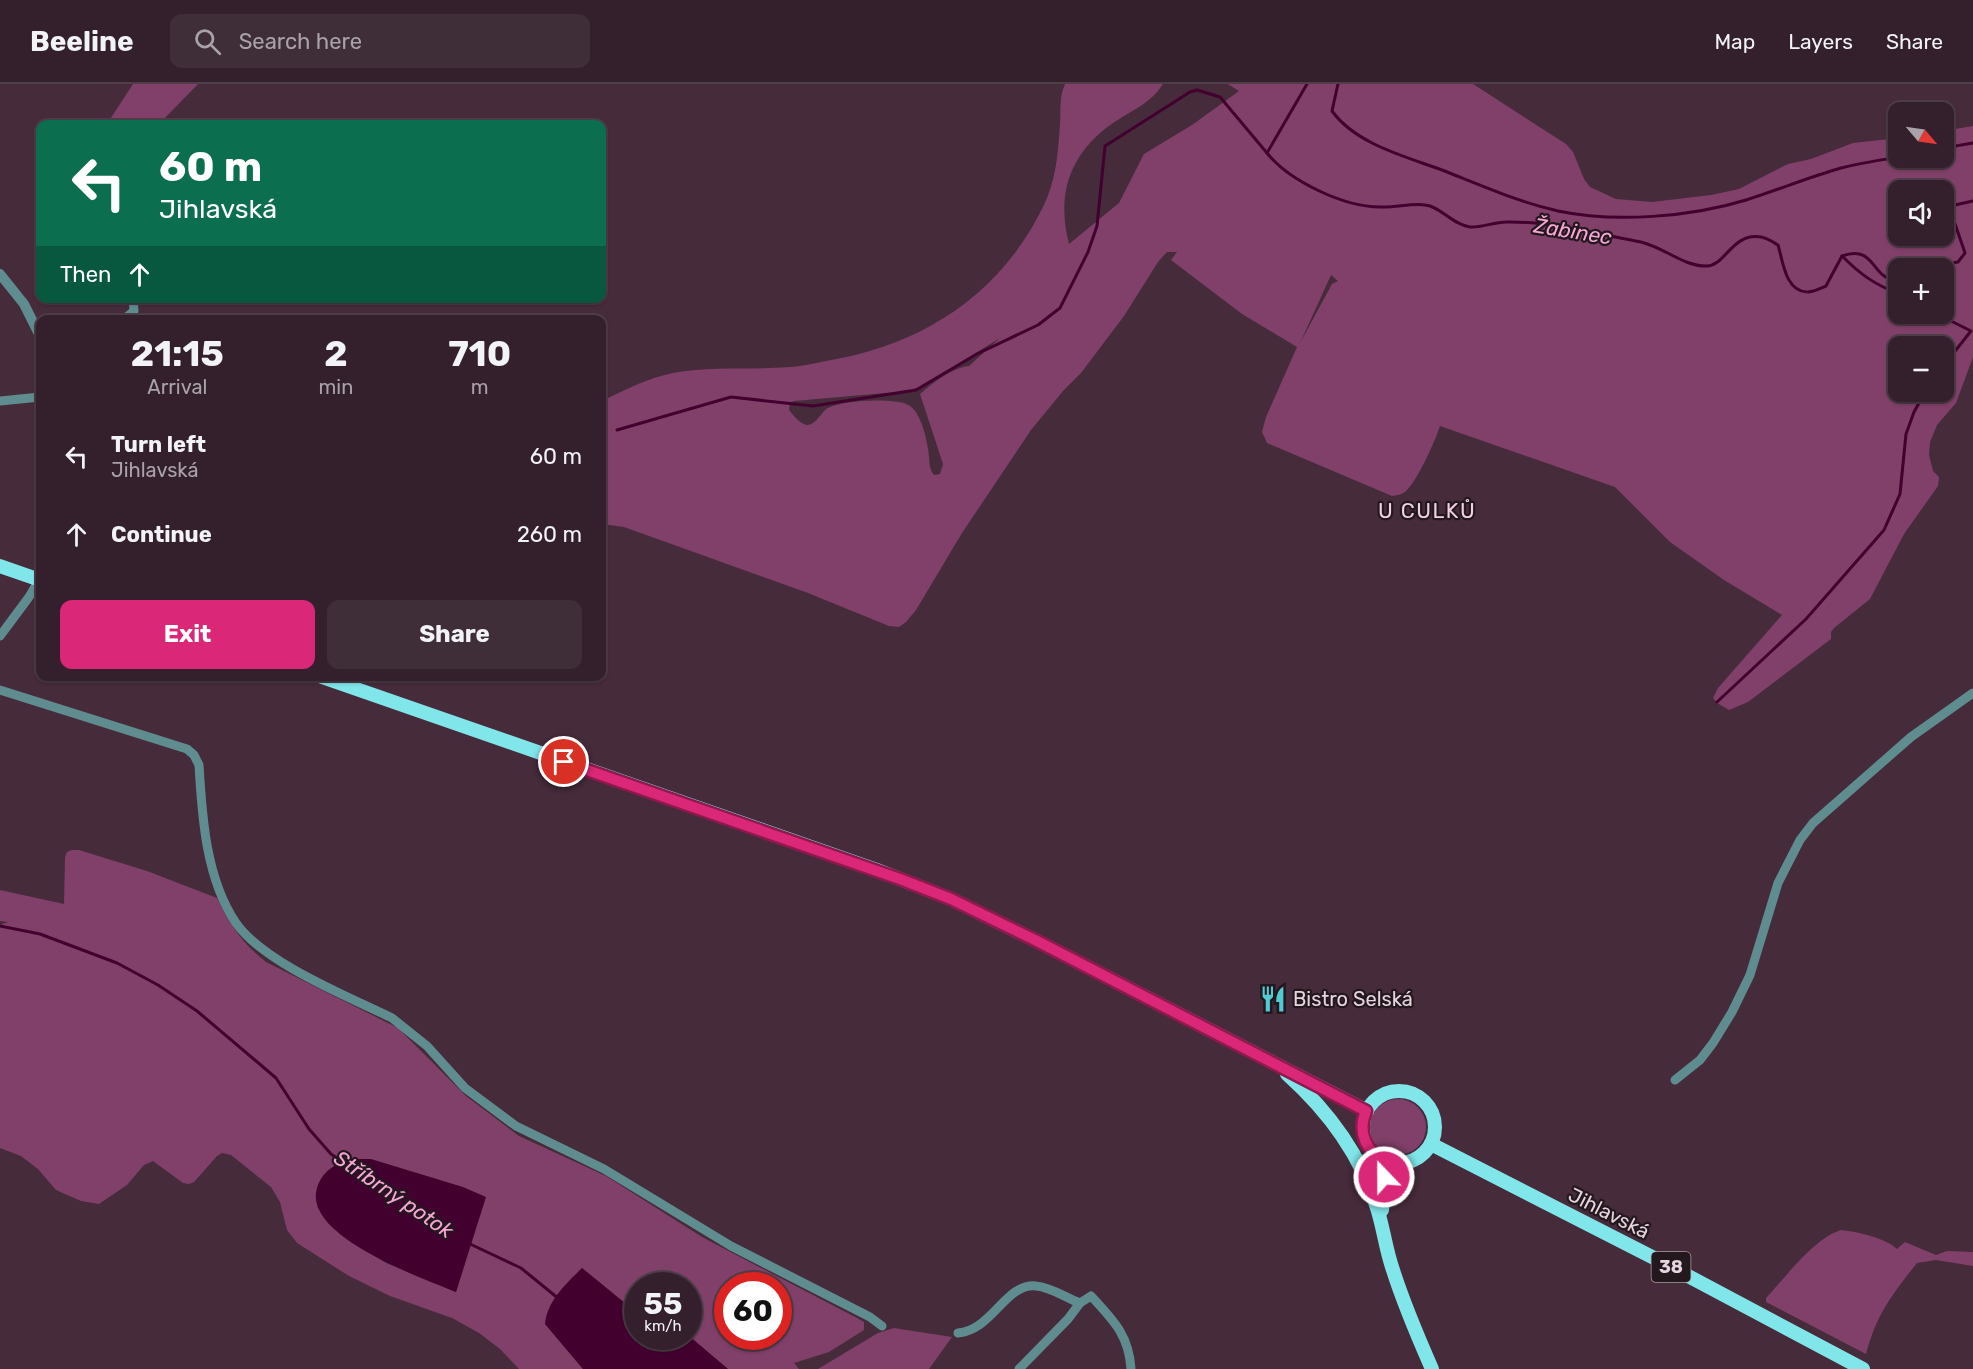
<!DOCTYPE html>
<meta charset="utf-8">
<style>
:root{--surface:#34202c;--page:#3f2d38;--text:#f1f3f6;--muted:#a9a3a9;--line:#4e3e48;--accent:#db2777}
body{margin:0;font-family:Rubik,sans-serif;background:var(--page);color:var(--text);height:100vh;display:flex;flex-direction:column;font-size:22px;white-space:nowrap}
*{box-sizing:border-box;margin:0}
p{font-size:20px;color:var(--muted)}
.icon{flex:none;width:33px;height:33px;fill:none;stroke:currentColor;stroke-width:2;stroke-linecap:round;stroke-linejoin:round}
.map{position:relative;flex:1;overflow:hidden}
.details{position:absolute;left:36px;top:231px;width:570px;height:366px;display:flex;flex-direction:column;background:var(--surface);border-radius:12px;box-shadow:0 2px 4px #0004,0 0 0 2px var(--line)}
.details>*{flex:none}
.banner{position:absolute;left:36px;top:36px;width:570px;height:183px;border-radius:12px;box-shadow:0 2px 4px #0004,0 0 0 2px var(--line);background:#0b6e4f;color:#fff;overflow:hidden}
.needle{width:39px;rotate:119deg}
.fabs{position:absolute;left:1888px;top:18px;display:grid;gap:12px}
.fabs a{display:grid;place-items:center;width:66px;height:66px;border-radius:12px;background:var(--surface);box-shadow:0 2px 4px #0004,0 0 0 2px var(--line);font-size:30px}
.speed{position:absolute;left:624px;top:1188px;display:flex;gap:12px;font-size:30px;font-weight:700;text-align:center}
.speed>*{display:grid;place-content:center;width:78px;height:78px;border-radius:50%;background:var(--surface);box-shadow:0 2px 4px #0004,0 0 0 2px var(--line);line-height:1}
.speed small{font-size:15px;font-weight:400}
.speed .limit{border:9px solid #d22;background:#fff;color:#111}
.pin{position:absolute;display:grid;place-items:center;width:51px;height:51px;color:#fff;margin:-26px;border:3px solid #fff;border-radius:50%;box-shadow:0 2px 6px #0007}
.me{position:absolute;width:66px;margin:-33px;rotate:338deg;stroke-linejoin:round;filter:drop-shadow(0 0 4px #0008)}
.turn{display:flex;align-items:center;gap:21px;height:126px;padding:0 24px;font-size:27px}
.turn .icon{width:78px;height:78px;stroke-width:2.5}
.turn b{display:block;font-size:42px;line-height:51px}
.then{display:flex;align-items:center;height:57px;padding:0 24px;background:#0003;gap:12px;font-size:22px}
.eta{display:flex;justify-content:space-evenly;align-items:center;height:102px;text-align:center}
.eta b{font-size:36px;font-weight:700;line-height:42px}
.button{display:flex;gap:12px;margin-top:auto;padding:12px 24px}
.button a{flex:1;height:69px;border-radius:12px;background:var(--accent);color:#fff;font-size:24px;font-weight:700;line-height:69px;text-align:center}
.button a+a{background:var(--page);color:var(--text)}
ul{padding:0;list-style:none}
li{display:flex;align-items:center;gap:18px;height:78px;padding:0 24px}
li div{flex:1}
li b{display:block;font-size:22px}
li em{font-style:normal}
header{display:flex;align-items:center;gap:36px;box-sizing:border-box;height:84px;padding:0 30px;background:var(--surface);border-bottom:2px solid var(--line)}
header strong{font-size:28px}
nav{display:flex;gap:33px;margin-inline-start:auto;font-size:21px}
.search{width:420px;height:54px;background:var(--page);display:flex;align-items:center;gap:15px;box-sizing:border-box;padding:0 21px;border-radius:12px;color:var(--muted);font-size:22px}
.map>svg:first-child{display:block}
.green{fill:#814069;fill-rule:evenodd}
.water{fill:#42002f}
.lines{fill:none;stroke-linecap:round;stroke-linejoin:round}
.stream{stroke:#42002f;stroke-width:3}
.minor{stroke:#5f8d8f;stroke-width:9}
.tertiary{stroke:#5f8d8f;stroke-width:10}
.primary{stroke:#81e6ea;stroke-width:14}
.route-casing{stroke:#8e194d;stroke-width:15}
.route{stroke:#db2777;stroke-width:10}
.labels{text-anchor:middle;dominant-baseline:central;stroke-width:4.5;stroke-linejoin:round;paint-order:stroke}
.shield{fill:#24181f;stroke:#ac9ca5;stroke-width:1.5}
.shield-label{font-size:18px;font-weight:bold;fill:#e6d4de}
.poi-label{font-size:20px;fill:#e6d4de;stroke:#24181f;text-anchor:start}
.street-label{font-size:20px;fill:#e6d4de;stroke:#24181f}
.water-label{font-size:21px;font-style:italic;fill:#f8a6d6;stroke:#24181f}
.neighbourhood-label{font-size:21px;letter-spacing:1.5px;fill:#f2cfe3;stroke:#24181f}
</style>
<header>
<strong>Beeline</strong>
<div class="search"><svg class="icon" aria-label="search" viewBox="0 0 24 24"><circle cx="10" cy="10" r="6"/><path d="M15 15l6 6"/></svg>Search here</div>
<nav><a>Map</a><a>Layers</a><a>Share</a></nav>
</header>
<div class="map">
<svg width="1973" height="1285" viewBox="0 0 1973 1285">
<rect width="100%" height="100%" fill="#462b3b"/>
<g class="green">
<polygon points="133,0 198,0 159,40 107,40"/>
<path d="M1065,0h98c-13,20 -31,26 -50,39 -43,30 -57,71 -44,121l50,-41 25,-49 48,-29 47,-34 -11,-7h245l93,60 7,8 11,27 6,8 26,12 36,3 59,-7 28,-6 49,-25 23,-5 42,-16 46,-5v20h45v-27l29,-5v231l-17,46 -19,22 -7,17 -1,13 4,16 6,6 -1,9 -34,48 -34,65 -36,29 -3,4v7l-83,63 -19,8 -12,-7 -4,-5 5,-10 64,-73 -58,-35 -54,-38 -55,-55 -175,-61c-5,15 -22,54 -34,65 -4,4 -9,4 -14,5l-125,-53 -5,-11 4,-15 31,-70 -55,-33 -71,-54 6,-8h-10l-9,10 -34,54 -43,57 -18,18 -32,39 -69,103 -46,77 -10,12 -7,5 -10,-1 -81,-33 -184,-66 -22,-3v-123c23,-11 45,-23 71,-28 38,-7 79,-3 118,-6 12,-1 24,-4 35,-6 96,-16 173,-65 217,-154 13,-26 15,-53 17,-83 1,-14 -1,-27 5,-40zM1944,106v46h-45v-46zM1899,184h45v46h-45zM1331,191l7,6 -6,3 -32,59zM1000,254l-31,28c-18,2 -36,17 -49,28l23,70 -3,10 -6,1c-6,-7 -4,-17 -6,-26 -2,-13 -7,-35 -18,-43 -12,-9 -67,-6 -82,2 -7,4 -12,17 -21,17 -7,-1 -14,-10 -18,-15l1,-7 4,-2 115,-10 11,-4zM1899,262h45v46h-45z"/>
<path d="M72,766h7l68,21 70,27c14,28 24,44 49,64l132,66 68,68 53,40 87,40 96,61 155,81 7,4v8l-35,22 -35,11 5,6h-71l-39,-33 -1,-50h-50l-1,27 -55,-45 -19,20 -18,36 38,45h-64l-19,-20 -21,-16 -27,-15 -62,-22 -41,-20 -52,-33 -10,-13 -7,-28 -9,-15 -40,-32 -9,-2 -5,3 -23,26 -5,2 -6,-1 -30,-22 -9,4 -17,20 -28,19 -18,-3 -25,-11 -18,-21 -17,-13 -21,-8v-223l8,-3 -8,-1v-31l64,14 1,-47 2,-5zM485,1113l-29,95 -70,-29 -46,-29zM728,1202h50v50h-50z"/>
<circle cx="1398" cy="1043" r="28"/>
<path d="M1841,1146c18,2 44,8 56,19l8,-7 31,13 11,-4 26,1v14l-37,-6 -19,3c-25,32 -40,50 -51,91l-100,-52v-4c19,-20 48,-60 75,-68z"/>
<polygon points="894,1244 952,1253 929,1285 818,1285 878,1249"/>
</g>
<g class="water">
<path d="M355,1075h16l92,28 23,10 -30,95c-34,-14 -154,-56 -139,-104 6,-19 20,-25 38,-29z"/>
<path d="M582,1184l55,45 1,23h51l39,33h-145l-38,-45c2,-23 21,-40 37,-56z"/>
</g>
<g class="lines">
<g class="stream">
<path d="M1307,0l-40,69c22,28 77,54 113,54 15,1 31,-4 45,-2 15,1 28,20 45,22 11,1 24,-5 36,-5 43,-1 92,12 135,20 24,6 42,24 65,24 19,1 26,-34 55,-29 6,1 12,5 17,8 5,16 7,46 29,47 6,0 14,-4 19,-6l16,-30c32,-11 29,18 50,24l7,-5"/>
<path d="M1338,0l-6,27c24,33 72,45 110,59 38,15 76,32 116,41 57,12 133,6 188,-11 32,-10 63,-23 95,-32 19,-5 39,-8 58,-11"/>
<polyline points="1944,64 1973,59"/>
<path d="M1842,172c19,19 32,28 57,38"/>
<polyline points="1907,184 1916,178 1947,180 1958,178 1965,169 1952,131 1955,121 1973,117"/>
<polyline points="1937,230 1971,247 1944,281"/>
<polyline points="617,346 731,313 813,322 916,306 977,270 1038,241 1060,224 1088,168 1097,142 1105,62 1190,8 1197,6 1220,13 1267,69"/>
<polyline points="1717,618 1806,535 1884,446 1900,410 1906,350 1914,328 1925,308"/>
<polyline points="0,842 40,850 117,879 158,901 197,927 276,994 309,1045 331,1070 344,1079"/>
<polyline points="468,1159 521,1184 559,1215"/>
</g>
<g class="minor">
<polyline points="123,236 134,227 133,214"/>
<polyline points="0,317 40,313"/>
<polyline points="0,552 29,513 39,496"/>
<path d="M0,606l187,59 7,6 5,10c3,52 7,114 37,158 28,40 111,73 156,95l35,28 38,42 51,38 88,43 127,77 139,71 12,9"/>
<polyline points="1675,996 1700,976 1713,959 1732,928 1750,891 1778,799 1800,756 1813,739 1911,653 1973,609"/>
<path d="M958,1249c35,-3 47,-50 78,-47 15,1 30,12 44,17"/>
<path d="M1019,1285l49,-50 12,-16 11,-7c22,24 38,39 40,73"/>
</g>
<polyline class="tertiary" points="0,190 24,220 40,252"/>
<g class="primary">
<polyline points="0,482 40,496"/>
<polyline points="319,592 877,786 951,815 1037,857 1367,1027"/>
<path d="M1287,990c39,35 73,80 89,131 7,20 9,41 16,62 11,35 25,68 40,102"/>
<circle cx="1399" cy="1043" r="36"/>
<polyline points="1431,1060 1658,1176 1863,1285"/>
<polyline points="1382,1126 1387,1078"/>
</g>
</g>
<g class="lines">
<g class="route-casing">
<path id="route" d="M564,678l336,117 51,20 86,42 329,170c-9,21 0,42 21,51l-3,15"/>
</g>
<use href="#route" class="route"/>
</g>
<defs>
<g id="restaurant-bare" transform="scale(2.07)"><path d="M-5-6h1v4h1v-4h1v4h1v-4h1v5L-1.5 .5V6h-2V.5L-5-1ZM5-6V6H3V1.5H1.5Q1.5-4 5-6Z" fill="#51ccd2" stroke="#24181f" stroke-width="2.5" paint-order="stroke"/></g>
</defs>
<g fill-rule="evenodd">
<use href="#restaurant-bare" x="1273" y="915"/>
</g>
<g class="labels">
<rect class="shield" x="1651.5" y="1168" width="39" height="30" rx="4.5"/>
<g class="shield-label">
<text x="1671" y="1183">38</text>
</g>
<g class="poi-label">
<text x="1293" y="915">Bistro Selská</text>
</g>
<g class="street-label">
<text transform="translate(1609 1129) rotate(27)">Jihlavská</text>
</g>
<g class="water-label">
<text transform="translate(1573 147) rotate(9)">Žabinec</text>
<text transform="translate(394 1110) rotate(34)">Stříbrný potok</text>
</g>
<g class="neighbourhood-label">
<text x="1427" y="426">U CULKŮ</text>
</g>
</g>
</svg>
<div class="fabs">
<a><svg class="needle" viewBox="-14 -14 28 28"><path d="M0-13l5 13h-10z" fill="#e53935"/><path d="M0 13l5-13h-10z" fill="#a9a3a9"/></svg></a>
<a><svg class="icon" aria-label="sound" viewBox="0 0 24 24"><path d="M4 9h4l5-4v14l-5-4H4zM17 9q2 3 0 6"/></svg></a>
<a>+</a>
<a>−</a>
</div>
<div class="speed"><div>55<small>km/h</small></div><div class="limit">60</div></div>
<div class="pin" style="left:564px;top:678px;background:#d93025"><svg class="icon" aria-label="arrive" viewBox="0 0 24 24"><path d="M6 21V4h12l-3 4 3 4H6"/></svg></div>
<svg class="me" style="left:1384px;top:1093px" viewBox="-20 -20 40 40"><circle r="17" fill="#db2777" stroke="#fff" stroke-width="3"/><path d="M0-11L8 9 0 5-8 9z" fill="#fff"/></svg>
<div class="banner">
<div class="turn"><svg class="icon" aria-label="left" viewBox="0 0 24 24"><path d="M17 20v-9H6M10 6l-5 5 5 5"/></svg><div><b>60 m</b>Jihlavská</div></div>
<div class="then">Then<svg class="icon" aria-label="ahead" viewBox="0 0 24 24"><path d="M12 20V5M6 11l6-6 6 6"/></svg></div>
</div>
<section class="details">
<div class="eta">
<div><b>21:15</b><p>Arrival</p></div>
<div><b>2</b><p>min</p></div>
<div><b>710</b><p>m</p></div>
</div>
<ul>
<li><svg class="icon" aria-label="left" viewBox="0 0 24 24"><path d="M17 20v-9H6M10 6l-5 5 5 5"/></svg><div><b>Turn left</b><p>Jihlavská</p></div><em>60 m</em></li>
<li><svg class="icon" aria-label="ahead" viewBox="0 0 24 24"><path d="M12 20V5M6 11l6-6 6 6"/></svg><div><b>Continue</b></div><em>260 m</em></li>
</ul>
<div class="button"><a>Exit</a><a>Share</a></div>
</section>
</div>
